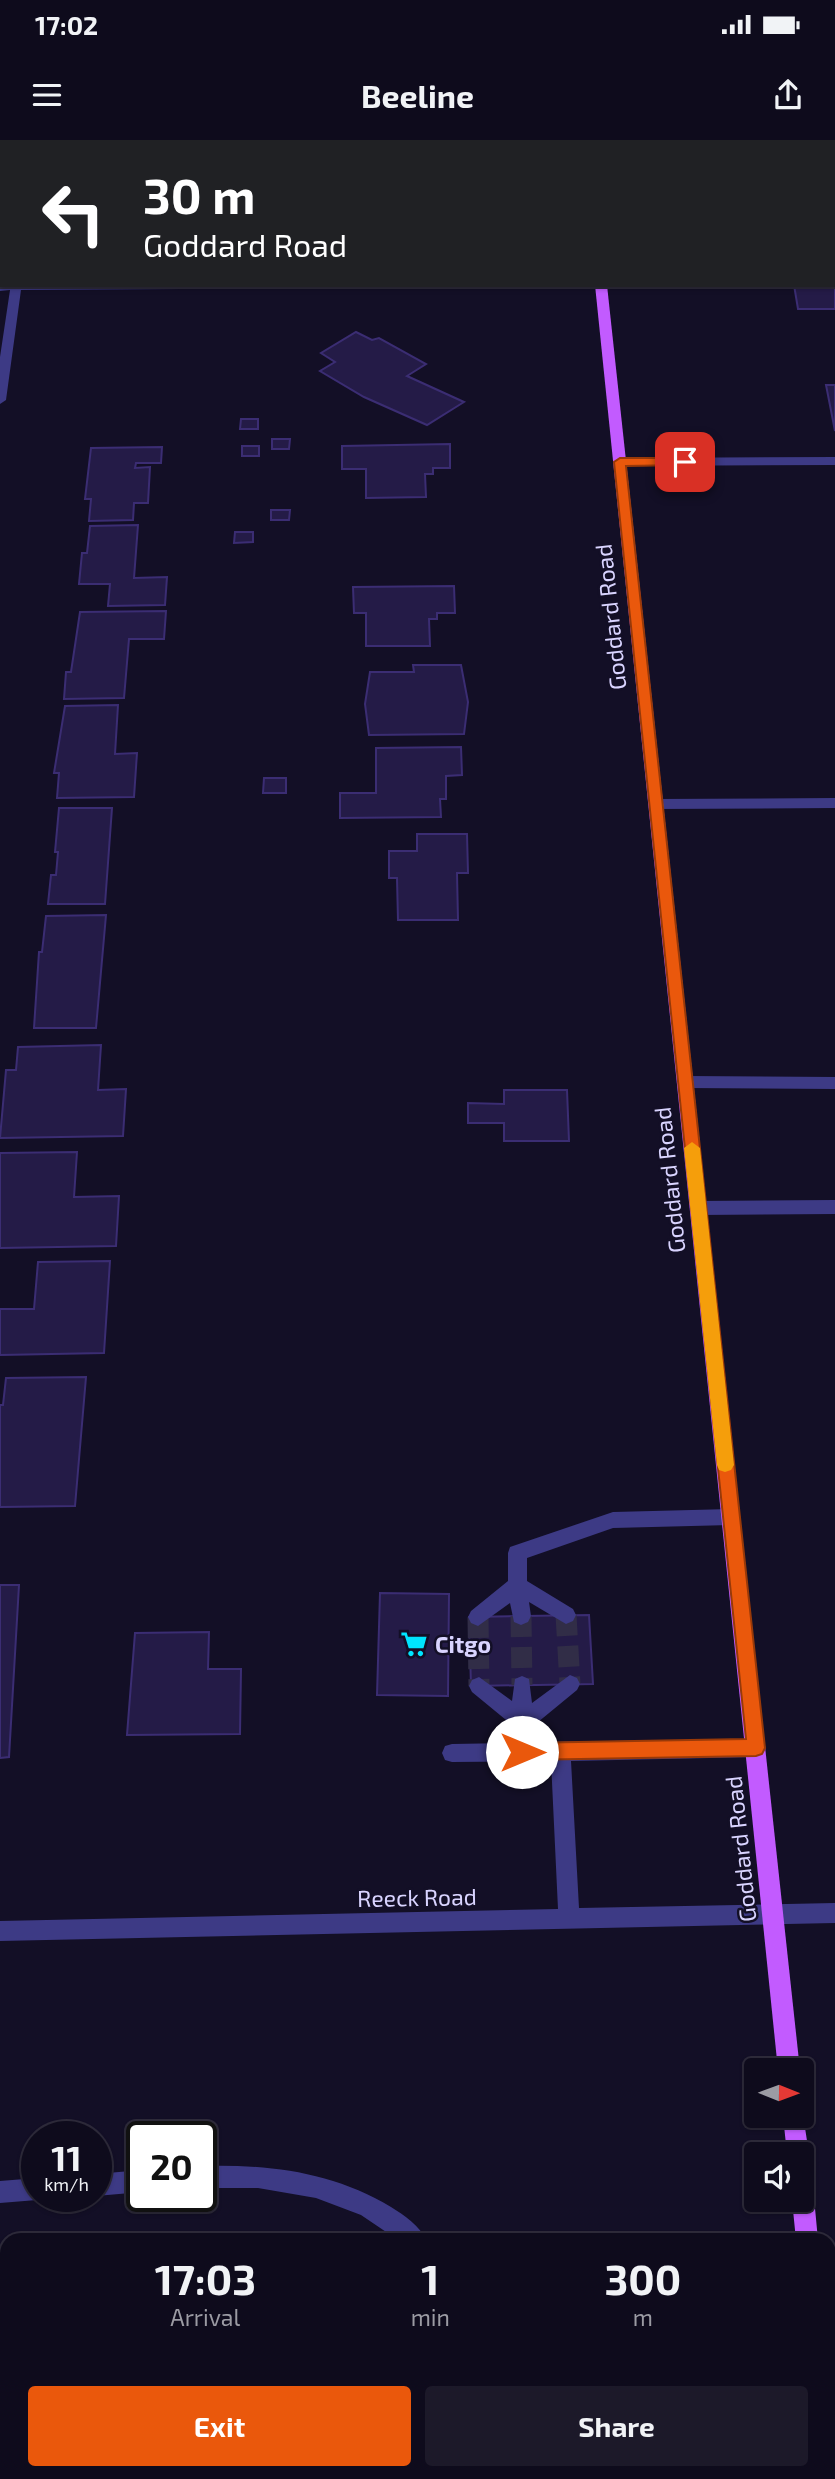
<!DOCTYPE html>
<style>
:root{--surface:#0e0b1c;--page:#1c1929;--text:#f1f3f6;--muted:#9b9ba3;--line:#2e2b3b;--accent:#ea580c}
body{margin:0;font-family:"Exo 2",sans-serif;background:var(--page);color:var(--text);height:100vh;display:flex;flex-direction:column;font-size:26px;white-space:nowrap}
*{box-sizing:border-box;margin:0}
p{font-size:23px;color:var(--muted)}
.icon{flex:none;width:38px;height:38px;fill:none;stroke:currentColor;stroke-width:2;stroke-linecap:round;stroke-linejoin:round}
.map{position:relative;flex:1;overflow:hidden}
.drawer{position:absolute;left:0px;top:2093px;width:836px;height:247px;display:flex;flex-direction:column;background:var(--surface);border-radius:21px 21px 0 0;box-shadow:0 2px 5px #0004,0 0 0 2px var(--line)}
.drawer>*{flex:none}
.banner{position:absolute;left:0px;top:0px;width:836px;height:147px;box-shadow:0 2px 5px #0004,0 0 0 2px var(--line);background:#202124;color:#fff;overflow:hidden}
.needle{width:46px;rotate:91deg}
.tools{position:absolute;left:744px;top:1918px;display:grid;gap:14px}
.tools a{display:grid;place-items:center;width:70px;height:70px;border-radius:7px;background:var(--surface);box-shadow:0 2px 5px #0004,0 0 0 2px var(--line);font-size:35px}
.speed{position:absolute;left:21px;top:1981px;display:flex;gap:14px;font-size:35px;font-weight:700;text-align:center}
.speed>*{display:grid;place-content:center;width:91px;height:91px;border-radius:50%;background:var(--surface);box-shadow:0 2px 5px #0004,0 0 0 2px var(--line);line-height:1}
.speed small{font-size:18px;font-weight:400}
.speed .limit{border:4px solid #111;border-radius:10px;background:#fff;color:#111}
.pin{position:absolute;display:grid;place-items:center;width:60px;height:60px;color:#fff;margin:-30px;border-radius:14px;box-shadow:0 4px 10px #0006}
.me{position:absolute;width:77px;margin:-38px;rotate:90deg;stroke-linejoin:round;filter:drop-shadow(0 0 5px #0008)}
.turn{display:flex;align-items:center;gap:24px;height:147px;padding:0 28px;font-size:32px}
.turn .icon{width:91px;height:91px;stroke-width:2.5}
.turn b{display:block;font-size:49px;line-height:60px}
.eta{display:flex;justify-content:space-evenly;align-items:center;height:119px;text-align:center}
.eta b{font-size:42px;font-weight:700;line-height:49px}
.primary-button{display:flex;gap:14px;margin-top:auto;padding:14px 28px}
.primary-button a{flex:1;height:80px;border-radius:7px;background:var(--accent);color:#fff;font-size:28px;font-weight:700;line-height:80px;text-align:center}
.primary-button a+a{background:var(--page);color:var(--text)}
.status{display:flex;justify-content:space-between;align-items:center;height:49px;padding:0 35px;background:var(--surface);direction:ltr}
.status svg{height:19px;fill:currentColor}
header{display:flex;justify-content:space-between;align-items:center;height:91px;padding:0 28px;background:var(--surface);font-size:32px;font-weight:700}
.map>svg:first-child{display:block}
.building{fill:#241b47;stroke:#3b2d73;stroke-width:2}
.lines{fill:none;stroke-linecap:round;stroke-linejoin:round}
.minor-tunnel{stroke:#312d47;stroke-width:21;stroke-dasharray:21 10;stroke-linecap:butt}
.minor{fill:#3d3a85;fill-rule:evenodd}
.major{fill:#c25bff;fill-rule:evenodd}
.route{fill:#ea580c;stroke:#983908;stroke-width:2}
.slow{fill:#f59e0b}
.labels{text-anchor:middle;dominant-baseline:central;stroke-width:5;stroke-linejoin:round;paint-order:stroke}
.street-label{font-size:23px;fill:#d9d4ff;stroke:#130f26}
.poi-label{font-size:23px;font-weight:bold;fill:#d9d4ff;stroke:#130f26;text-anchor:start}
</style>
<div class="status"><b>17:02</b><svg viewBox="0 0 49 12"><path d="M0 12V9h3v3zM5 12V6h3v6zM10 12V3h3v9zM15 12V0h3v12zM26 1h20v11H26zM47 4h2v5h-2z"/></svg></div>
<header><svg class="icon" aria-label="menu" viewBox="0 0 24 24"><path d="M4 6h16M4 12h16M4 18h16"/></svg>Beeline<svg class="icon" aria-label="share" viewBox="0 0 24 24"><path d="M12 15V3M7 8l5-5 5 5M5 13v7h14v-7"/></svg></header>
<div class="map">
<svg width="835" height="2339" viewBox="0 0 835 2339">
<rect width="100%" height="100%" fill="#130f26"/>
<g class="building">
<polygon points="835,127 835,169 798,169 794,145 835,145"/>
<polygon points="356,192 372,200 379,198 426,224 407,236 464,262 427,285 364,257 320,231 335,222 321,213"/>
<polygon points="826,245 835,245 835,291"/>
<polygon points="241,279 258,279 258,289 240,289"/>
<polygon points="272,299 290,299 289,309 272,309"/>
<polygon points="450,304 450,328 433,328 433,334 425,334 426,357 366,358 366,329 342,329 342,306"/>
<rect x="242" y="306" width="17" height="10"/>
<polygon points="162,307 161,323 136,323 135,328 150,327 148,363 134,363 133,380 89,381 91,359 85,359 91,308"/>
<polygon points="271,370 290,370 289,380 271,380"/>
<polygon points="138,385 134,438 167,437 165,465 108,466 110,444 79,444 82,413 87,413 90,386"/>
<polygon points="235,392 253,392 253,402 234,403"/>
<polygon points="454,446 455,473 437,473 437,479 429,479 430,506 366,506 366,473 354,473 353,447"/>
<polygon points="166,471 164,499 129,499 124,558 64,559 66,532 71,532 80,472"/>
<polygon points="413,525 461,525 468,562 464,594 369,595 365,564 370,532 414,532"/>
<polygon points="118,565 115,614 137,613 134,657 57,658 59,633 54,633 65,566"/>
<polygon points="461,607 462,635 446,636 446,659 440,659 441,677 340,678 340,653 376,653 376,608"/>
<polygon points="264,638 286,638 286,653 263,653"/>
<polygon points="59,668 112,668 105,764 48,764 51,735 56,735 58,712 55,712"/>
<polygon points="417,694 467,694 468,733 457,733 458,780 398,780 397,738 389,738 389,711 417,711"/>
<polygon points="106,775 96,888 34,888 39,812 42,812 46,776"/>
<polygon points="101,905 98,950 126,949 123,996 0,998 6,930 16,930 18,907"/>
<polygon points="504,950 567,950 569,1001 504,1001 504,983 468,983 468,963 504,964"/>
<polygon points="77,1012 74,1057 119,1056 116,1106 0,1108 0,1013"/>
<polygon points="110,1121 104,1213 0,1215 0,1169 34,1169 38,1122"/>
<polygon points="86,1237 75,1366 0,1367 0,1265 3,1265 6,1238"/>
<polygon points="0,1445 19,1445 9,1617 0,1618"/>
<polygon points="380,1453 449,1454 448,1556 377,1555"/>
<polygon points="589,1475 593,1544 471,1546 469,1477"/>
<polygon points="209,1492 208,1529 241,1529 240,1594 127,1595 135,1493"/>
</g>
<g class="lines">
<g class="minor-tunnel">
<polyline points="566,1475 570,1544"/>
<polyline points="521,1476 522,1545"/>
<polyline points="478,1477 479,1546"/>
</g>
<g class="minor">
<polygon points="0,143 2,145 186,145 180,149 21,150 6,260 0,264 0,217 10,150 0,151"/>
<polygon points="835,317 835,325 620,326 614,322 620,318"/>
<polygon points="835,658 835,668 656,669 649,664 656,659"/>
<polygon points="685,936 835,937 835,949 685,948 677,942"/>
<polygon points="835,1060 835,1074 698,1075 692,1073 690,1068 692,1063 698,1061"/>
<polygon points="731,1369 738,1371 740,1377 738,1383 731,1385 613,1388 527,1418 527,1441 573,1469 576,1475 573,1481 566,1484 529,1462 531,1476 528,1482 521,1485 514,1482 510,1463 478,1486 471,1483 468,1477 471,1471 508,1441 508,1413 510,1407 613,1372"/>
<polygon points="570,1535 577,1538 580,1544 577,1550 532,1587 532,1602 756,1599 763,1601 766,1608 763,1615 756,1617 571,1621 579,1768 835,1763 835,1783 0,1801 0,1781 558,1769 551,1621 452,1622 445,1620 442,1613 445,1606 452,1604 512,1603 512,1585 472,1552 469,1546 472,1540 479,1537 512,1561 515,1539 522,1536 529,1539 532,1563"/>
<path d="M201,2026c67,-2 132,6 190,41 13,8 29,19 35,33h-28l-37,-25 -45,-17 -58,-10h-57z"/>
<polygon points="142,2030 142,2052 96,2056 96,2034"/>
<polygon points="37,2038 37,2056 45,2057 37,2060 0,2063 0,2041"/>
<rect x="0" y="2292" width="7" height="24"/>
<rect x="510" y="2333" width="24" height="6"/>
</g>
<g class="major">
<rect x="580" y="0" width="12" height="2"/>
<polygon points="595,145 607,145 800,1930 778,1930"/>
<polygon points="802,1968 809,2014 806,2022 802,2024 802,2014 787,2014 783,1976 802,1976"/>
<polygon points="802,2036 810,2039 813,2047 818,2100 796,2100 792,2060 802,2060"/>
<polygon points="830,2301 835,2303 835,2339 820,2339 820,2333 830,2333"/>
</g>
</g>
<polygon class="route" points="620,318 685,318 691,322 685,325 626,326 765,1608 762,1614 756,1616 522,1620 516,1618 513,1612 516,1606 522,1603 746,1599 614,322"/>
<polygon class="slow" points="692,1002 700,1008 734,1325 731,1330 725,1332 719,1330 717,1325 684,1008"/>
<defs>
<g id="supermarket-bare" transform="scale(2.1)"><path d="M-6-5.5h2.5l.6 2H6L4.5 2H-2.5L-4.4-4H-6ZM-1.5 3.2a1.3 1.3 0 1 0 .1 0ZM3 3.2a1.3 1.3 0 1 0 .1 0Z" fill="#00e5ff" stroke="#130f26" stroke-width="2.5" paint-order="stroke"/></g>
</defs>
<g fill-rule="evenodd">
<use href="#supermarket-bare" x="414" y="1504"/>
</g>
<g class="labels">
<g class="street-label">
<text transform="translate(610 477) rotate(-96)">Goddard Road</text>
<text transform="translate(669 1040) rotate(-96)">Goddard Road</text>
<text transform="translate(740 1709) rotate(-96)">Goddard Road</text>
<text transform="translate(417 1757) rotate(-1)">Reeck Road</text>
</g>
<g class="poi-label">
<text x="435" y="1504">Citgo</text>
</g>
</g>
</svg>
<div class="tools">
<a><svg class="needle" viewBox="-14 -14 28 28"><path d="M0-13l5 13h-10z" fill="#e53935"/><path d="M0 13l5-13h-10z" fill="#9b9ba3"/></svg></a>
<a><svg class="icon" aria-label="sound" viewBox="0 0 24 24"><path d="M4 9h4l5-4v14l-5-4H4zM17 9q2 3 0 6"/></svg></a>
</div>
<div class="speed"><div>11<small>km/h</small></div><div class="limit">20</div></div>
<div class="pin" style="left:685px;top:322px;background:#d93025"><svg class="icon" aria-label="arrive" viewBox="0 0 24 24"><path d="M6 21V4h12l-3 4 3 4H6"/></svg></div>
<svg class="me" style="left:522px;top:1612px" viewBox="-20 -20 40 40"><circle r="19" fill="#fff"/><path d="M0-13L10 11 0 6-10 11z" fill="#ea580c"/></svg>
<div class="banner">
<div class="turn"><svg class="icon" aria-label="left" viewBox="0 0 24 24"><path d="M17 20v-9H6M10 6l-5 5 5 5"/></svg><div><b>30 m</b>Goddard Road</div></div>
</div>
<section class="drawer">
<div class="eta">
<div><b>17:03</b><p>Arrival</p></div>
<div><b>1</b><p>min</p></div>
<div><b>300</b><p>m</p></div>
</div>
<div class="primary-button"><a>Exit</a><a>Share</a></div>
</section>
</div>
